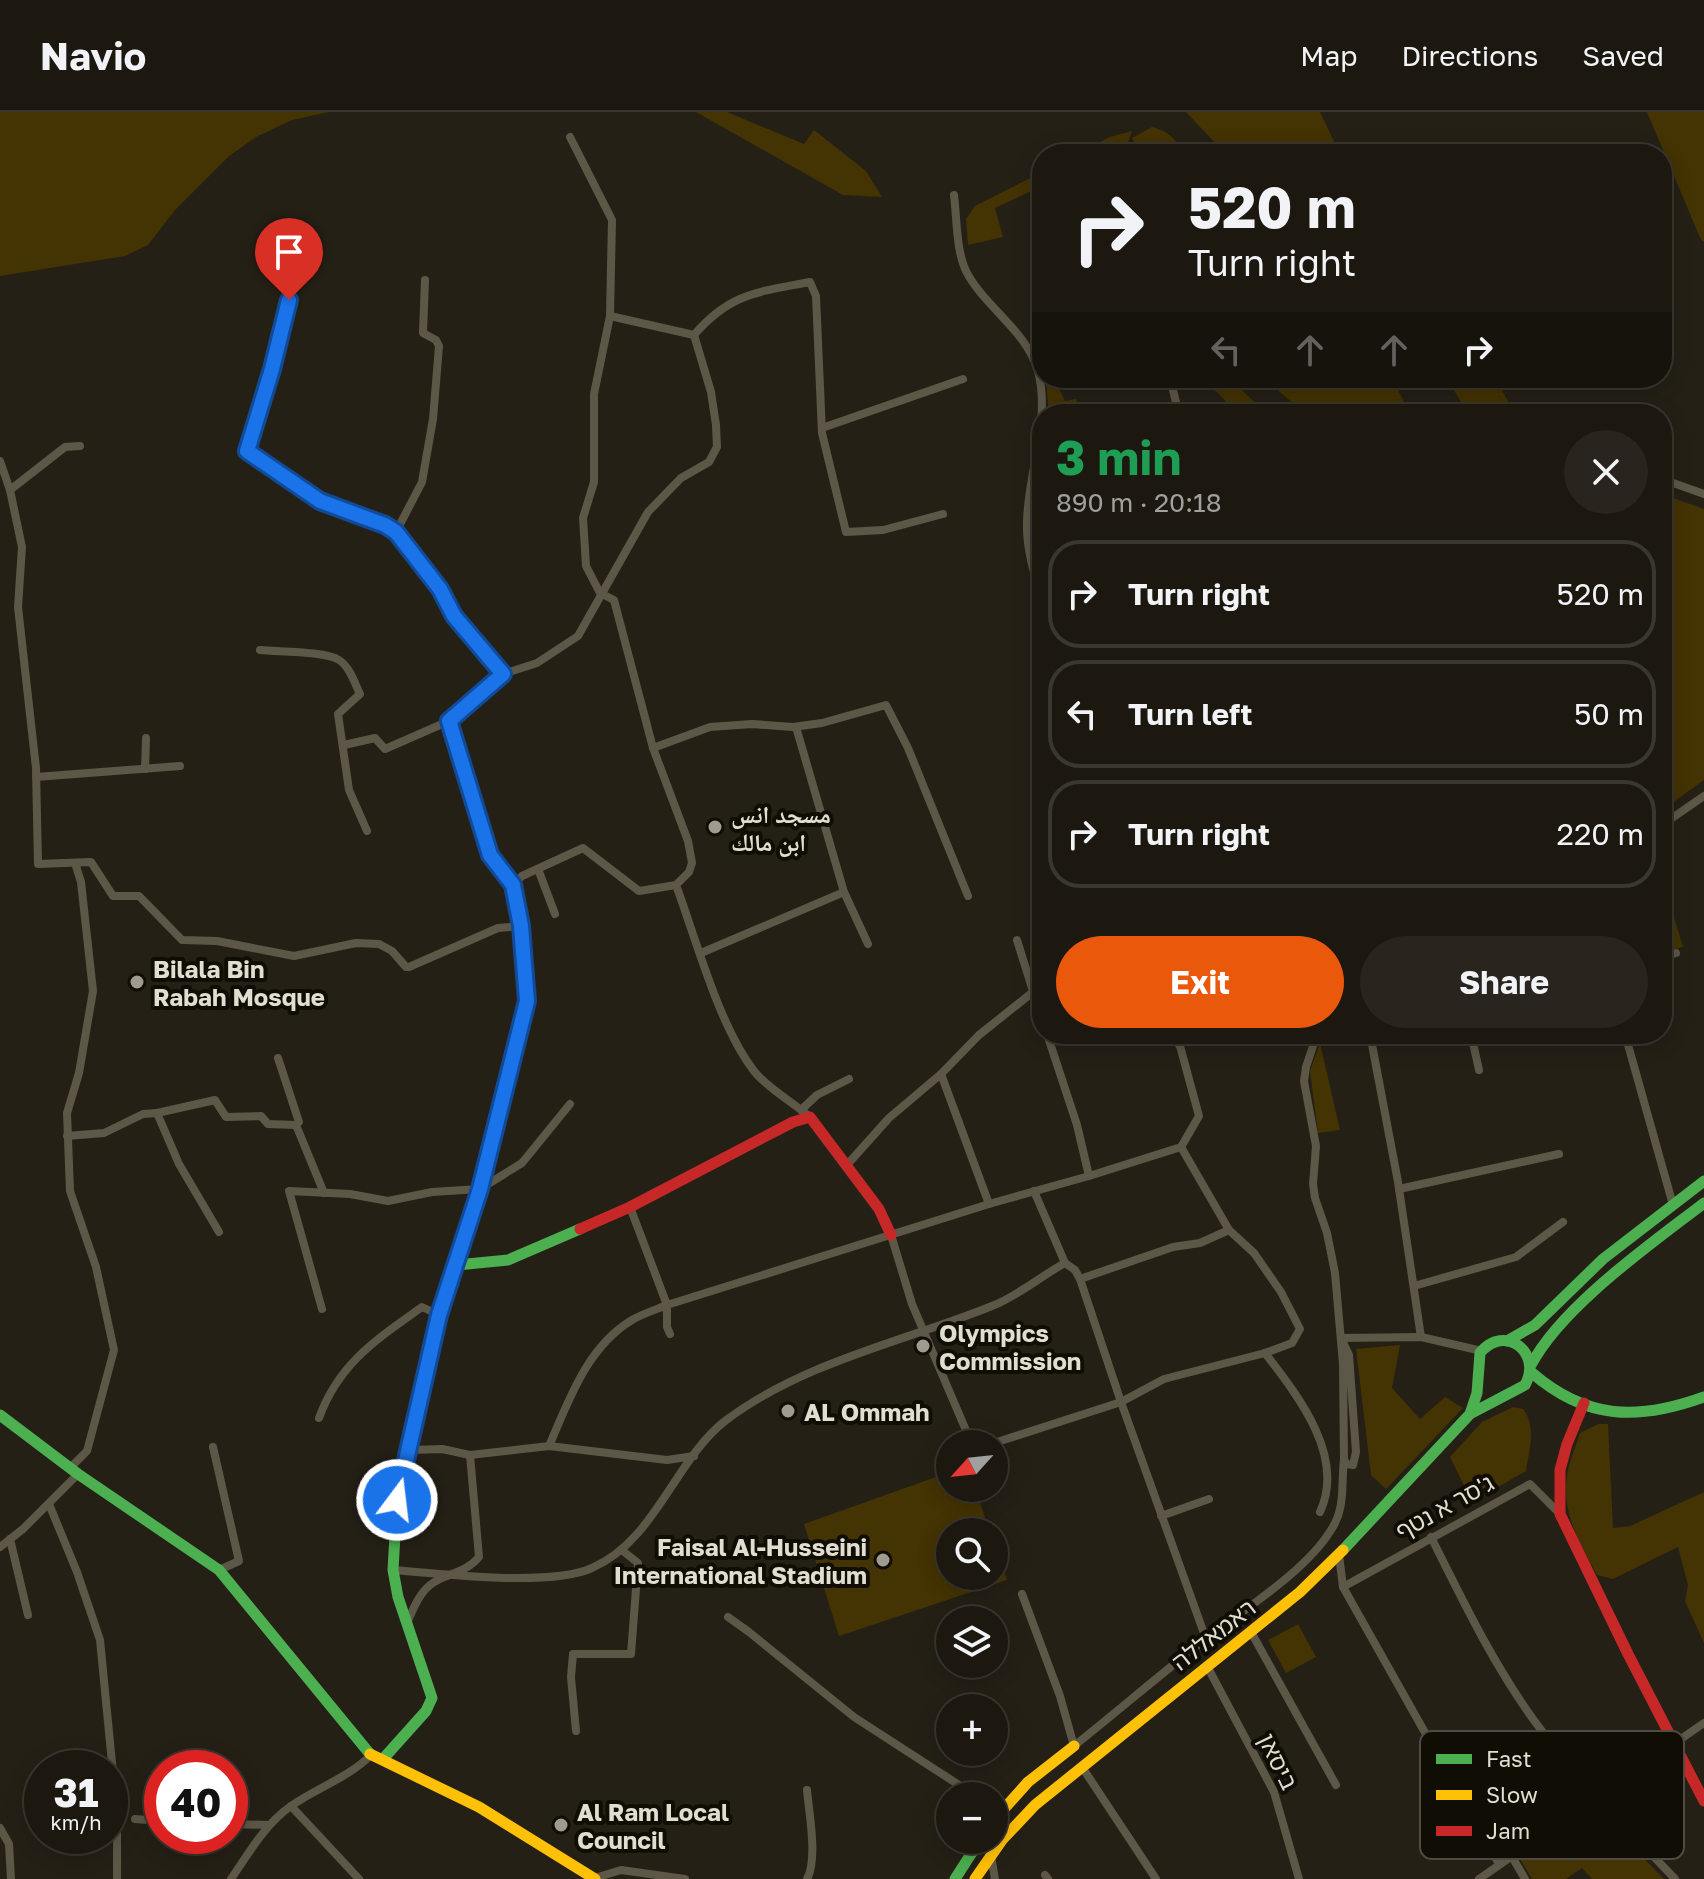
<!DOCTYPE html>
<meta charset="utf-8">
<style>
:root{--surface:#1c1810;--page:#29251e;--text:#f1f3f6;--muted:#a0a09f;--line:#3a3730;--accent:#ea580c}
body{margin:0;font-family:"Golos Text","Noto Naskh Arabic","Noto Sans Hebrew",sans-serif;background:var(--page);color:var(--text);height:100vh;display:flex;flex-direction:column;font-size:30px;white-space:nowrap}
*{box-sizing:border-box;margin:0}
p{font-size:26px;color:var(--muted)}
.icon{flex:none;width:44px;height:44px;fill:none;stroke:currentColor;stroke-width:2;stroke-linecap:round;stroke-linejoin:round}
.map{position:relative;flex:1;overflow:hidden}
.panel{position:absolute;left:1032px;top:292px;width:640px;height:640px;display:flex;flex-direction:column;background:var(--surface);border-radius:32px;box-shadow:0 4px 20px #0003,0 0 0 2px var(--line)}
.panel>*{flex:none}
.top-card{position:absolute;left:1032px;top:32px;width:640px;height:244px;border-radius:32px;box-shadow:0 4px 20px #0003,0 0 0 2px var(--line);background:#1c1810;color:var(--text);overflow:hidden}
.needle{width:52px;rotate:243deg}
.fabs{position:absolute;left:936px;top:1318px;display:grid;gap:16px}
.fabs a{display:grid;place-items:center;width:72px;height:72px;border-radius:50%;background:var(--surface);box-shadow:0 4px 20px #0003,0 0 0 2px var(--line);font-size:40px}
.speed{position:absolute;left:24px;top:1638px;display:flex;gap:16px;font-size:40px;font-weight:700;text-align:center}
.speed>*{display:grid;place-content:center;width:104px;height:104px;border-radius:50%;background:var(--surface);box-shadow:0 4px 20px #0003,0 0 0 2px var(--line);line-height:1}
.speed small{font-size:20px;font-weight:400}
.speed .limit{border:12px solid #d22;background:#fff;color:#111}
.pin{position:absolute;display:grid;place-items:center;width:68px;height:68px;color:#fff;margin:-82px -34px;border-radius:50% 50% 50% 0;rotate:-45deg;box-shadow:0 0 8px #0007}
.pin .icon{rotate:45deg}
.me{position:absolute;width:88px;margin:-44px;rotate:15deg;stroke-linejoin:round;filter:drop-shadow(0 0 6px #0008)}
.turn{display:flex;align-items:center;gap:28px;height:168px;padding:0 24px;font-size:36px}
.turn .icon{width:104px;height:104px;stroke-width:2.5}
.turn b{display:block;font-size:56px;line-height:68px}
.lanes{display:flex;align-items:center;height:76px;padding:0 24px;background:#0003;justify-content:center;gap:40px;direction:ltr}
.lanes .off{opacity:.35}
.round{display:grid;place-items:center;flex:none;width:84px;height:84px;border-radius:42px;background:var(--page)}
.headline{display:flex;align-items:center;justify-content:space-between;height:136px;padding:0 24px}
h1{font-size:48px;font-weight:700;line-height:60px;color:#1e9e55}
.primary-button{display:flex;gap:16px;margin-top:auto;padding:16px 24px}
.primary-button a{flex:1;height:92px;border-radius:48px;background:var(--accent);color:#fff;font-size:32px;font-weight:700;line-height:92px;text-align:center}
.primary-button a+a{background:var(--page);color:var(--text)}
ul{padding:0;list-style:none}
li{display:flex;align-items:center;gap:24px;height:108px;margin:0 16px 12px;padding:0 8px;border:4px solid var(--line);border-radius:32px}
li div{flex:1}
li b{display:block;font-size:30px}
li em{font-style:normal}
header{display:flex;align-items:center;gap:48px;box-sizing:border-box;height:112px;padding:0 40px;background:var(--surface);border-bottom:2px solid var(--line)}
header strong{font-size:38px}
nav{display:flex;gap:44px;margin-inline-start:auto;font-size:28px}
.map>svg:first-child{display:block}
.green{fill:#443303}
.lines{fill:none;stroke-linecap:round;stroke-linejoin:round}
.street{stroke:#5d5748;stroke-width:8}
.fast{stroke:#4caf50;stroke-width:11}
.slow{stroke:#ffc107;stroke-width:11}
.jam{stroke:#c62828;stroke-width:11}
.route-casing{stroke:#114b97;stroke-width:20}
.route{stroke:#1a73e8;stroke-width:14}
.poi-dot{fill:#a09b90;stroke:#100d05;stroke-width:3}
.labels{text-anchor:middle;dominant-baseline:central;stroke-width:8;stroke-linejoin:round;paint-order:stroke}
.poi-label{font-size:24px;font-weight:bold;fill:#e2ddd1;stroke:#100d05;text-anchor:start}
.street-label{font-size:24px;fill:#e2ddd1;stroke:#100d05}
.key{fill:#100d05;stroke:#4f4b42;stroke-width:2}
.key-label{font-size:22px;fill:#e2ddd1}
</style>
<header>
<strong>Navio</strong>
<nav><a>Map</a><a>Directions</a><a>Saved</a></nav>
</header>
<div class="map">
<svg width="1704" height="1767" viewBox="0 0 1704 1767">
<rect width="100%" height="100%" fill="#252016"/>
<g class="green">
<polygon points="0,0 329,0 292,8 256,25 228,45 175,98 148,133 125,144 0,164"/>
<polygon points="696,0 727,0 804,32 814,18 866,59 882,85 843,83"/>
<polygon points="1186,0 1320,0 1340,42 1219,42 1217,33"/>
<polygon points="1647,0 1704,0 1704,130 1701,128"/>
<path d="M1152,15c17,5 24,11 31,27h-43l-8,-16z"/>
<polygon points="1132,19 1127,33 1108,42 1076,42 1110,25"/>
<polygon points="1042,60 1042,74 995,96 1003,125 968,133 966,107 975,94"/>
<polygon points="1054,266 1065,289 1076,287 1082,302 1049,302 1046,269"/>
<polygon points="1197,266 1235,266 1240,276 1266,302 1238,302 1217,280"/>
<polygon points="1263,266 1392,266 1408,298 1402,302 1306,302"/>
<polygon points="1447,266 1495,266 1515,302 1468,302"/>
<polygon points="1662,382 1704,397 1704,668 1662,698"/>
<polygon points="1670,792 1683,835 1662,841 1662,795"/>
<polygon points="1320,931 1340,1018 1318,1021 1310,959"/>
<polygon points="1400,1233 1392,1276 1420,1307 1445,1285 1463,1296 1386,1377 1371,1363 1356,1237"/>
<path d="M1513,1295l10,2c14,18 6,41 3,62l-54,31 -22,-45 32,-35z"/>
<path d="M1598,1312h10l5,104 17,-2 74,-34v151l-19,-42 3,-16 -10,-38 -65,32 -16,-4c-17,-31 -36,-63 -30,-100 2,-14 9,-28 13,-42z"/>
<polygon points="950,1360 950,1376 975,1376 990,1420 950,1420 950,1464 994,1464 994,1431 1007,1468 839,1524 804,1412"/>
<polygon points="1298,1512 1316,1545 1286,1561 1268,1528"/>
<polygon points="1597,1698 1664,1767 1592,1767 1582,1756 1566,1767 1532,1767 1520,1747"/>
</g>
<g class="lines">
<g class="street">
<path d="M570,25l42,83 -2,96 -16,78v88l-11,36 3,48 14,27 14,7 39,148 35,93 4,22 -3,9 -13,13c20,54 43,141 78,186 12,16 40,32 56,46"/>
<path d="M954,83c3,24 2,57 13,78 19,35 60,58 71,98 13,49 -10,101 -11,150 -1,27 7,53 15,78"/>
<polyline points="289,188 272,257 247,339 320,389 385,413 396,420 440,477 454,504 503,562"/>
<path d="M694,223c36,-42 64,-43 116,-53l6,14 6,137 24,99 37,-2 60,-16"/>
<polyline points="1170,266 1179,302"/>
<polyline points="822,316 963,267"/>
<polyline points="0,349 10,378 22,435 18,495 36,656 38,752 91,750 113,784 139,784 182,828 217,829 294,844 356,831 379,832 392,839 406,855 409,855 498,816 521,814"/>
<polyline points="1662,367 1704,382"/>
<polyline points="10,378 65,335 80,334"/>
<polyline points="396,420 422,370 433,307 439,234 436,228 423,221 425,168"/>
<path d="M260,538c19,2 65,1 79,10 11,7 16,24 21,34l-22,20 11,76 18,41"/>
<polyline points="449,609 490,743 513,773 521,814 527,889 480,1077 457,1153"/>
<polyline points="796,615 844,780 868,832"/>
<polyline points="344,633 375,626 385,637 449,609 503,562 537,551 578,524 648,400 681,366 709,350 717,335 716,313 711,280 694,223 610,204"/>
<polyline points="653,636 710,615 752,612 793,615 822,611 886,593 908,636 968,784"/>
<polyline points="145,657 146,626"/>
<polyline points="36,665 180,654"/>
<polyline points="1662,713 1704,684"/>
<polyline points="538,757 555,802"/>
<polyline points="513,773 522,764 583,736 639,779 676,773"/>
<polyline points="1017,828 1042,908"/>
<polyline points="701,841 844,780"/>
<polyline points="1662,845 1676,841"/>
<polyline points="1033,880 979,923 941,962 989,1092 1089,1064"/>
<polyline points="1047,922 1077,1013 1089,1064 1181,1035 1199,1004 1180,934 1170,922"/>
<polyline points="1317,922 1306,955 1304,969 1316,1034 1313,1072 1315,1086 1327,1121 1335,1161 1343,1252 1344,1347 1346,1352 1353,1353 1356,1340 1349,1243 1341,1226"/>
<polyline points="1370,922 1398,1070 1421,1225"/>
<polyline points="1471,922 1479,958"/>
<polyline points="1625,922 1673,1093"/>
<polyline points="278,946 299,1010 296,1013 324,1081"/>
<polyline points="801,998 817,983 849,967"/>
<polyline points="157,1001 215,988 226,1005 261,1004 268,1012 296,1013"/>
<polyline points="67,1024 104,1021 143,1002 157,1001 179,1052 219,1120"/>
<polyline points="846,1054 889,1006 941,962"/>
<polyline points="1399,1077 1559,1042"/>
<polyline points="1034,1079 1065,1151 1075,1158 1080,1167 1121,1290 1206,1527"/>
<polyline points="630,1095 667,1193 667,1215 670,1222"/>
<polyline points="891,1123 912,1192 971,1330 982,1332"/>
<polyline points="1080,1167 1173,1135 1200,1131 1229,1118"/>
<polyline points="1414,1174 1516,1145 1563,1110"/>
<polyline points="322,1197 289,1079 350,1082 388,1089 432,1080 480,1077 522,1051 570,992"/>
<polyline points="1341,1226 1421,1225 1482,1239"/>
<path d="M1265,1241c33,43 81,103 55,159"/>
<path d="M319,1306c20,-55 58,-79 103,-111l17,8"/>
<polyline points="991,1332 1121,1290 1164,1267 1265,1241 1292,1231 1300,1217 1281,1180 1254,1141 1229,1118 1181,1035"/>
<path d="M549,1334c20,-46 38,-99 83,-126 10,-6 23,-10 35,-15l322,-101"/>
<polyline points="213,1335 239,1449 219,1458"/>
<polyline points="410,1338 442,1337 470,1343 549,1334 667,1348 694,1344"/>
<polyline points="70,1356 87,1339 114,1238 96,1155 70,1079 67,1001 79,961 93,879 81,770 75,751"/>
<polyline points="49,1392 77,1460 100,1528 117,1702 117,1767"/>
<polyline points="1161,1404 1209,1387"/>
<path d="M1431,1425c31,62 61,125 102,182 41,57 93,108 142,160"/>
<polyline points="10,1427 28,1503"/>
<polyline points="0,1435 23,1417 78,1362"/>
<polyline points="1339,1443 1343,1475 1499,1752"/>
<path d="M393,1458c47,4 158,17 199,-2 63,-27 83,-108 133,-147 78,-59 178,-79 267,-115 26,-10 49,-30 73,-43"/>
<polyline points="1343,1475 1530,1372 1559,1401"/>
<path d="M1022,1482l38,102 14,50c45,-36 88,-73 133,-108 39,-30 99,-67 124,-108 15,-22 10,-47 13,-71"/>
<polyline points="728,1505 749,1520 854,1605 976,1684"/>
<path d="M407,1511c6,-13 11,-28 23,-38 16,-13 34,-10 49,-28l-9,-102"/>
<polyline points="1251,1520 1336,1673"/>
<polyline points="1207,1554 1274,1680 1299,1767"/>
<polyline points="576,1619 571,1565 573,1542 631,1542 638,1451 623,1439"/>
<polyline points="1082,1655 1156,1767"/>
<polyline points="291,1694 359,1767"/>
<polyline points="135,1707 162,1709"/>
<polyline points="230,1712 269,1713"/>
<polyline points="0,1716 9,1732 11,1767"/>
<polyline points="1511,1743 1525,1767"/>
<polyline points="991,1744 995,1767"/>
<polyline points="1045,1763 1048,1767"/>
<polyline points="595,1766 621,1758 685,1767"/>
<path d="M231,1767c18,-26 34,-55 60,-73 27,-19 57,-28 80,-51"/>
<path d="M807,1767c11,-20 2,-66 0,-89"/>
<polyline points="1479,1767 1704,1611"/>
</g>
<g class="fast">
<polyline points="1507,1229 1535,1213 1603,1147 1704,1069"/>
<path d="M1531,1253c31,-59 120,-121 173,-162"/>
<path d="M1531,1260c55,48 107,49 173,25"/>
<polyline points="0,1303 78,1362 219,1458 370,1642"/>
<path d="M1343,1438l127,-136 55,-29c18,-33 -21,-62 -45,-32l-3,40 -7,21"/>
<polyline points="383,1647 426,1599 432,1586 398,1485 393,1458 397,1388 439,1203 457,1153 508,1148 580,1117"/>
<polyline points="955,1767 980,1728"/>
</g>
<g class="slow">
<polyline points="370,1642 479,1695 595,1767"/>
<polyline points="994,1708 1028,1670 1074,1634"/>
<polyline points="975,1767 1002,1728 1035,1693 1300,1480 1343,1438"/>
</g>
<g class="jam">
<polyline points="580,1117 630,1095 793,1010 810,1005 879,1097 891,1123"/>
<polyline points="1584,1291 1567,1332 1560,1358 1560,1402 1628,1542 1704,1689"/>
</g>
</g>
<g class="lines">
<g class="route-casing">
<polyline id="route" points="289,188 272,257 247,339 320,389 385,413 396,420 440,477 454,504 503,562 449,609 490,743 513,773 521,814 527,889 480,1077 439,1203 397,1388"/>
</g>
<use href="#route" class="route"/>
</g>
<g class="poi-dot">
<circle cx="715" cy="715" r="8"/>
<circle cx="137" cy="870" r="8"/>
<circle cx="923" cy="1234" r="8"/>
<circle cx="788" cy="1299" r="8"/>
<circle cx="883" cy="1448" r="8"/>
<circle cx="561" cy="1713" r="8"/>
</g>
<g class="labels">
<g class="poi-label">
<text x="731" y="701">مسجد انس<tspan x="731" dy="28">ابن مالك</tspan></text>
<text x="153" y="856">Bilala Bin<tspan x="153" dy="28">Rabah Mosque</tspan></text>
<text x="939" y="1220">Olympics<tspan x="939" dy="28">Commission</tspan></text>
<text x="804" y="1299">AL Ommah</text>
<text x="867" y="1434" text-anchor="end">Faisal Al-Husseini<tspan x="867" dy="28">International Stadium</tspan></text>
<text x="577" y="1699">Al Ram Local<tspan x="577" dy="28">Council</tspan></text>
</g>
<g class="street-label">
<text transform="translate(1444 1394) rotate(-29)">ג'סר א נטף</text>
<text transform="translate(1213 1522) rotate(-38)">ראמאללה</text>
<text transform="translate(1279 1649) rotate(64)">ביסאן</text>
</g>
</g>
<rect x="1420" y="1619" width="264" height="128" rx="12" class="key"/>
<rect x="1436" y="1642" width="36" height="10" fill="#4caf50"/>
<rect x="1436" y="1678" width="36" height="10" fill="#ffc107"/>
<rect x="1436" y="1714" width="36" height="10" fill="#c62828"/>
<g class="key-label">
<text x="1486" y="1655">Fast</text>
<text x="1486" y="1691">Slow</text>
<text x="1486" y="1727">Jam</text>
</g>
</svg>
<div class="fabs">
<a><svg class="needle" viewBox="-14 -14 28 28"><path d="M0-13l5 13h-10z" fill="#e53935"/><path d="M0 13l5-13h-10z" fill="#a0a09f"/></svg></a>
<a><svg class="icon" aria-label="search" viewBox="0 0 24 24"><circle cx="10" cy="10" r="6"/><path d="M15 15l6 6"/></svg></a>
<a><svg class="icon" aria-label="layers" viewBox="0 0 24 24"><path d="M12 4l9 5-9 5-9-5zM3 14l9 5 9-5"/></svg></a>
<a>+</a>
<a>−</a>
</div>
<div class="speed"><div>31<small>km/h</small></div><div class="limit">40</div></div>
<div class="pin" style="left:289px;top:188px;background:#d93025"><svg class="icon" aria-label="arrive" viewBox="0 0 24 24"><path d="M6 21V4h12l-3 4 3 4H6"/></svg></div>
<svg class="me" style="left:397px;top:1388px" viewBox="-20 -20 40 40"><circle r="17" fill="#1a73e8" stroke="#fff" stroke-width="3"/><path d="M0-11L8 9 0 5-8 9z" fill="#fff"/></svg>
<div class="top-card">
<div class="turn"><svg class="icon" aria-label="right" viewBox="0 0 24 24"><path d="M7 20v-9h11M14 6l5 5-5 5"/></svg><div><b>520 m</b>Turn right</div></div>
<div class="lanes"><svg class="icon off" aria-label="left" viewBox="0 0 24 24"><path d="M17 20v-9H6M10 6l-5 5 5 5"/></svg><svg class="icon off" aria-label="ahead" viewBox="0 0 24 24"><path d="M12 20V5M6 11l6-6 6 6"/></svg><svg class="icon off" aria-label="ahead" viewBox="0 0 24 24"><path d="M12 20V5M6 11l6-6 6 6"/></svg><svg class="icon" aria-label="right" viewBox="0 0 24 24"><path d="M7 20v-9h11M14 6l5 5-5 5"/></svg></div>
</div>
<section class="panel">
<div class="headline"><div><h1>3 min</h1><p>890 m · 20:18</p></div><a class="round"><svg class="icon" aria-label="close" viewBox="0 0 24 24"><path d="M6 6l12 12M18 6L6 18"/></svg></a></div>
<ul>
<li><svg class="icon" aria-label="right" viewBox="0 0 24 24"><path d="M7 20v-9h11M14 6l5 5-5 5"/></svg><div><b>Turn right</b></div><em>520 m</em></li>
<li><svg class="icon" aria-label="left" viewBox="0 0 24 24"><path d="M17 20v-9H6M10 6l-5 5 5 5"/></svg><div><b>Turn left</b></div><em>50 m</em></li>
<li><svg class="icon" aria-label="right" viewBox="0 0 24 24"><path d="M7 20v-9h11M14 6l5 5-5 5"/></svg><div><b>Turn right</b></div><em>220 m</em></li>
</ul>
<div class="primary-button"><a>Exit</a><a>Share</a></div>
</section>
</div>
